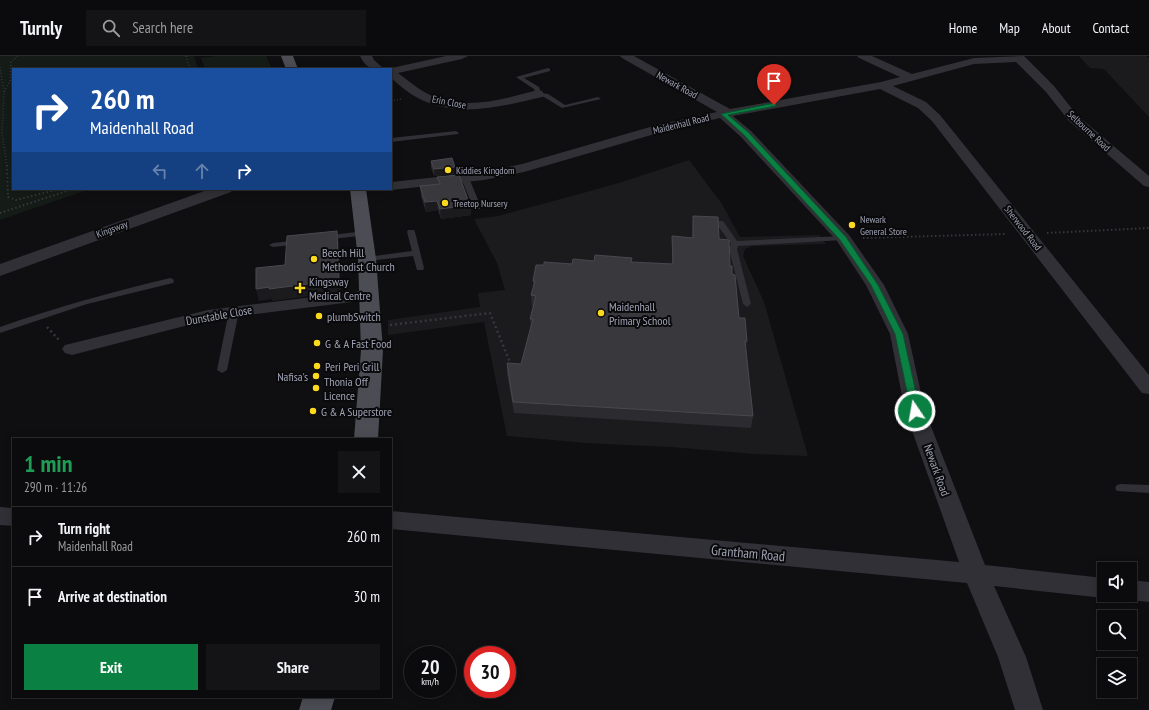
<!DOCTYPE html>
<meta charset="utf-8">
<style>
:root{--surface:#0b0b0d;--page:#141416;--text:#f1f3f6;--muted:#9a9b9d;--line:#2b2b2e;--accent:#0b8043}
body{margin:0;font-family:"PT Sans Narrow",sans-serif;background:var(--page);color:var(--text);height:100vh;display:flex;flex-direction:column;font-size:15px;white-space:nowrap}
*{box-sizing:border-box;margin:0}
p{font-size:13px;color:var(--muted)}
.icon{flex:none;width:22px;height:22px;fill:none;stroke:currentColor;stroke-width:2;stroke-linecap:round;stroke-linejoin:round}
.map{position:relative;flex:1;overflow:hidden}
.panel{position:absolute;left:12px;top:382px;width:380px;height:260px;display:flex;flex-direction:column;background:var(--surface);border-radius:0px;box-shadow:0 2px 10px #0003,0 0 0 1px var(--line)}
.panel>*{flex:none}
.guide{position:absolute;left:12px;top:12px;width:380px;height:122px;border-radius:0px;box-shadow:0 2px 10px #0003,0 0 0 1px var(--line);background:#1a4fa0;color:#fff;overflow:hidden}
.buttons{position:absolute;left:1097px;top:506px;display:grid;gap:8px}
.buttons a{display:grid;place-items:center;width:40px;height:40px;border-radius:0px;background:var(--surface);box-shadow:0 2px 10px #0003,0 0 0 1px var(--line);font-size:20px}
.speed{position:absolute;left:404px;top:590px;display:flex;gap:8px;font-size:20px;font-weight:700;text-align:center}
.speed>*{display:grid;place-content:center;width:52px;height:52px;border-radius:50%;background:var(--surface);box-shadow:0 2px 10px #0003,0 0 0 1px var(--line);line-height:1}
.speed small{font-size:10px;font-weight:400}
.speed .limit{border:6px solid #d22;background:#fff;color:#111}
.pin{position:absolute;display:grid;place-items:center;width:34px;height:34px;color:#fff;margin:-41px -17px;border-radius:50% 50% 50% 0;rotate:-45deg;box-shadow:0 0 4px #0007}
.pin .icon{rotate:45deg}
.me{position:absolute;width:44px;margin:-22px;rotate:348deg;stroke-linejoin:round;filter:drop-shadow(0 0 3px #0008)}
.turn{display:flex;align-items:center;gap:14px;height:84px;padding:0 12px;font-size:18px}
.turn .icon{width:52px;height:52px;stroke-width:2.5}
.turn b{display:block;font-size:28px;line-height:34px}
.lanes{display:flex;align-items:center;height:38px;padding:0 12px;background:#0003;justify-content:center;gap:20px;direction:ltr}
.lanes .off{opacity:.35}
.round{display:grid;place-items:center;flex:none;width:42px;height:42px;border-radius:0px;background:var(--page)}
.head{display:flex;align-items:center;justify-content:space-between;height:68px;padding:0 12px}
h1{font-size:24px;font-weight:700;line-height:30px;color:#1e9e55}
.cta{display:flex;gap:8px;margin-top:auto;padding:8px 12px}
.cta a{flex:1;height:46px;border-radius:0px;background:var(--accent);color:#fff;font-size:16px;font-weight:700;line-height:46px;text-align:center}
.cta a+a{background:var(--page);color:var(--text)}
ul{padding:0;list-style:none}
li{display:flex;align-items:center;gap:12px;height:60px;padding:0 12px;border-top:1px solid var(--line)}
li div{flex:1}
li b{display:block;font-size:15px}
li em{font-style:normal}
header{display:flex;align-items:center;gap:24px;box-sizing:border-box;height:56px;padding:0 20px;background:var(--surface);border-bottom:1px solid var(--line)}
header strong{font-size:19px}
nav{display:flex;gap:22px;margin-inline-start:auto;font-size:14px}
.search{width:280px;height:36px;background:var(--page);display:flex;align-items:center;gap:10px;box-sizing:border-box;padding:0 14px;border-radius:0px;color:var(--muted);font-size:15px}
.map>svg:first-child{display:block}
.built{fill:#1b1b1e}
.green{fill:#151b17}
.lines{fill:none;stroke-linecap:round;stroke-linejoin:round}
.path-far2{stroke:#36373d;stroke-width:1.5;stroke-dasharray:1 2;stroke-linecap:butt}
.path-far1{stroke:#36373d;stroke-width:2;stroke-dasharray:1.5 2.5;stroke-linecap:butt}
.path{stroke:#36373d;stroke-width:2.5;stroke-dasharray:2 3;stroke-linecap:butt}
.service{fill:#303036;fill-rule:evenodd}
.minor{fill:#303036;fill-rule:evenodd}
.tertiary{fill:#303036;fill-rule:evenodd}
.primary{fill:#4c4c55;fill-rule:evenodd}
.wall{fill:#2c2b2f}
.shaded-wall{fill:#1b1a1d}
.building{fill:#38383d;stroke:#484850}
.route{fill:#0b8043;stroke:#07532c}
.poi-dot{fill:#fbd91c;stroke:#0a0a0c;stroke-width:1.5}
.labels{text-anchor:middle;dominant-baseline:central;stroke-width:4;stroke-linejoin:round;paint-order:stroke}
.far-street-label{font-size:10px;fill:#9fa2b3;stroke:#0a0a0c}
.far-poi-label{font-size:10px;fill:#9fa2b3;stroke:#0a0a0c;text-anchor:start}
.poi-label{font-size:12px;fill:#9fa2b3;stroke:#0a0a0c;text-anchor:start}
.street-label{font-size:12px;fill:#9fa2b3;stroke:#0a0a0c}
.near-street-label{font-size:14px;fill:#9fa2b3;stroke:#0a0a0c}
</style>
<header>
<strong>Turnly</strong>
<div class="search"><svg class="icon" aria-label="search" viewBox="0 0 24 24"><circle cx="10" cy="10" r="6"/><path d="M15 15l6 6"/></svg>Search here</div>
<nav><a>Home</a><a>Map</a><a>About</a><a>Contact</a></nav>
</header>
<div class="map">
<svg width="1149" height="654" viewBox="0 0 1149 654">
<rect width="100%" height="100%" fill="#0f0f11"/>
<g class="built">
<polygon points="1079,0 1146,0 1149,2 1149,61 1104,13 1090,12"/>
<polygon points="689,104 722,148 740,181 819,179 826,188 753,190 745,193 743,200 764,246 808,400 754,398 670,391 586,387 507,380 484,266 388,279 388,264 480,251 478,237 505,234 497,207 474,163 498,160 583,137 622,126"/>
</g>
<g class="green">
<polygon points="0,0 194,0 198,13 13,13 13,133 90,133 0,164"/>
<polygon points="216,0 266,0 272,13 205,13 201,2"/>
</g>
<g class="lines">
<g class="path-far2">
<polyline points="186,0 190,13"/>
<polyline points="0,11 4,36"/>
<polyline points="391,45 401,43"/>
<polyline points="7,110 2,77 4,36 10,25 11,6 18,0"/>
</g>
<g class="path-far1">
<polyline points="7,109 8,141 16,144 60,133"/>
<polyline points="0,157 73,133"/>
<polyline points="1047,177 1149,172"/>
<polyline points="863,182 1006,178"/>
</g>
<g class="path">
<polyline points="390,269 490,257 511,309"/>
<polyline points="47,271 59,284"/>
</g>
<g class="service">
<polygon points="548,12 550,13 550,15 524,22 539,31 541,37 548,38 565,49 598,41 601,43 562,52 544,41 536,39 534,33 516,21"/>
<polygon points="456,75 459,77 458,78 391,86 391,82"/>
<polygon points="462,120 468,120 469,122 481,151 480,153 477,153 473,151 461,122"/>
<polygon points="717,165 723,165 737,185 843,180 847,182 843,184 738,190 737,193 751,248 747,251 743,248 729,193 731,188 716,167"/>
<polygon points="408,174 414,174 415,176 424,212 423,214 417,214 413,200 367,205 363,203 367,201 412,195 407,176"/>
<polygon points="364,175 368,177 367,179 324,184 320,182 324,180"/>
<polygon points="300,184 304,186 303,188 273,191 269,189 273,187"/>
<path d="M170,222l3,1 1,2 -1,2 -86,21 -87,29v-6c56,-20 112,-35 170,-49z"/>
<polygon points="234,252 239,255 227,314 222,317 217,314 229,255"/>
<polygon points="1121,428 1149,429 1149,437 1117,435 1115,432 1117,429"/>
</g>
<g class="minor">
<path d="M360,0h12l2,4 10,9c-13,0 -18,-1 -24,-13z"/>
<path d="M446,0h22l-6,3 -64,14c13,10 26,21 42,26 32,10 67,-1 98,-9l4,1 2,3 -2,3c-42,10 -86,22 -126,0 -9,-5 -17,-12 -25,-19v-9h-4z"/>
<polygon points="620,0 634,0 730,53 881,26 900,21 859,2 857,0 872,0 912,18 974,2 1024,0 1054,30 1077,59 1149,120 1149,131 1144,130 1069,65 1046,36 1016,6 974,8 893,30 926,46 940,59 1149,319 1149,338 1142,337 932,65 918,52 880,33 733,60 751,75 849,179 884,229 908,278 925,355 985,509 1104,522 1104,539 1113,539 1104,542 994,530 1026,601 1043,654 1015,654 998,601 967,527 391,473 391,455 959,506 905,355 890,278 866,229 837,185 741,81 720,62 665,75 524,116 484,124 391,134 386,133 391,133 391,126 484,116 522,108 657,69 717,56 622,2"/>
<polygon points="370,234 376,235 379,239 376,243 208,264 72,299 65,297 62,293 65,289 208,254"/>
<polygon points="0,451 13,452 13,470 0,469"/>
<polygon points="1130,524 1149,526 1149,546 1130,544 1121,541 1120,539 1130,539"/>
</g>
<polygon class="tertiary" points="210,133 233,133 231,136 0,220 0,208"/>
<g class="primary">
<polygon points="281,0 293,0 298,13 286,13"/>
<polygon points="350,133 366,133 376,203 383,294 378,383 354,383 361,294 358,203"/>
<polygon points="303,641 335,641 331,654 299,654"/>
</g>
</g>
<g class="wall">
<polygon points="431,105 455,111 456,118 434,120 431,111"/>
<polygon points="437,121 470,149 471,159 441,163 438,154 426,156 421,140 420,130 438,128"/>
<polygon points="693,160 719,183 730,210 732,218 739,262 747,285 746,292 753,360 751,372 514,357 507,318 507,307 521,308 531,272 530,263 533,250 532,250 531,239 533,232 533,225 544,209 572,208 594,205 672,208 672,180 692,182"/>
</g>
<g class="shaded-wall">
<polygon points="455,111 456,118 434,120 434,113"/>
<polygon points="437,145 438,154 426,156 425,146"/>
<polygon points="470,149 471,159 441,163 440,153"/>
<polygon points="337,175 339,187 341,236 272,245 272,243 259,245 256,233"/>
</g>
<g class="building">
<polygon points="452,102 455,111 434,113 431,105"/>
<polygon points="459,119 470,149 440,153 437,145 425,146 420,130 440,128 437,121"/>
<polygon points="693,160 718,161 719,183 729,184 730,210 732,210 732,218 735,219 739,262 745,262 747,285 745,285 753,360 513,346 507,307 521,308 533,263 530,263 536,240 531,239 535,225 533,225 536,209 544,209 544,206 572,208 573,203 594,205 595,199 632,202 631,206 673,208 672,180 693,182"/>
<polygon points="337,175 339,224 269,233 270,231 256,233 256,212 285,209 287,180"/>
</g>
<polygon class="route" points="774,47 776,47 776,50 728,59 748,76 846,181 878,229 903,278 920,355 919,358 912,358 911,355 895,278 871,229 840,184 744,79 721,58"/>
<g class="poi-dot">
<circle cx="448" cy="114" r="4"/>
<circle cx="445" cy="147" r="4"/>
<circle cx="852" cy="169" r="4"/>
<circle cx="314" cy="203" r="4"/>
<path d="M298 226h4v4h4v4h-4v4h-4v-4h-4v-4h4z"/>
<circle cx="601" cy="257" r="4"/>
<circle cx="319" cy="260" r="4"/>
<circle cx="317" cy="287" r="4"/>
<circle cx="317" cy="310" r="4"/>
<circle cx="316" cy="320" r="4"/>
<circle cx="316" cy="332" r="4"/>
<circle cx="313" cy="355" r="4"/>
</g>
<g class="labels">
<g class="far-street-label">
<text transform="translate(677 29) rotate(29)">Newark Road</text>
<text transform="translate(449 46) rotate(11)">Erin Close</text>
<text transform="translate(681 68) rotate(-14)">Maidenhall Road</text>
<text transform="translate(1089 75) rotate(43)">Selbourne Road</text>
<text transform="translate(1023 172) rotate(52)">Sherwood Road</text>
<text transform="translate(112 173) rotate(-20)">Kingsway</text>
</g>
<g class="far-poi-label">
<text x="456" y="114">Kiddies Kingdom</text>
<text x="453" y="147">Treetop Nursery</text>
<text x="860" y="163">Newark<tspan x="860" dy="12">General Store</tspan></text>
</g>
<g class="poi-label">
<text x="322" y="196">Beech Hill<tspan x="322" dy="14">Methodist Church</tspan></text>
<text x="309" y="225">Kingsway<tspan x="309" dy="14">Medical Centre</tspan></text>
<text x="609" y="250">Maidenhall<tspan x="609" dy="14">Primary School</tspan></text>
<text x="327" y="260">plumbSwitch</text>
<text x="325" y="287">G &amp; A Fast Food</text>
<text x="325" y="310">Peri Peri Grill</text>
<text x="308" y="320" text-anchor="end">Nafisa's</text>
<text x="324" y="325">Thonia Off<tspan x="324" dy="14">Licence</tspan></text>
<text x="321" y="355">G &amp; A Superstore</text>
</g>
<g class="street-label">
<text transform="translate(219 259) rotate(-10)">Dunstable Close</text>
<text transform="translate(937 414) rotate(70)">Newark Road</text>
</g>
<g class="near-street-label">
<text transform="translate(748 497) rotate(5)">Grantham Road</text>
</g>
</g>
</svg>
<div class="buttons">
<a><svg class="icon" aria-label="sound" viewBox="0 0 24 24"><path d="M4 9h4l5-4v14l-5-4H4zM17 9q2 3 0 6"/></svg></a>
<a><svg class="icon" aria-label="search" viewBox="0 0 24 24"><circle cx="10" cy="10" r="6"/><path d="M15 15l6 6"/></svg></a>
<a><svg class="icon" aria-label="layers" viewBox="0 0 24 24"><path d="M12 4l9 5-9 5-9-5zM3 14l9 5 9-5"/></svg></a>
</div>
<div class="speed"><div>20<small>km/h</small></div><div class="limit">30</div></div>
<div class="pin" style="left:774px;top:49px;background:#d93025"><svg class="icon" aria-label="arrive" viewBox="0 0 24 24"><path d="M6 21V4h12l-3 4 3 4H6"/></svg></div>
<svg class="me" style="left:915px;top:355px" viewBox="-20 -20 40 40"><circle r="17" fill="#0b8043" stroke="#fff" stroke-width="3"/><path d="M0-11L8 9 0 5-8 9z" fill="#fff"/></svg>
<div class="guide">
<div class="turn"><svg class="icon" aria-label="right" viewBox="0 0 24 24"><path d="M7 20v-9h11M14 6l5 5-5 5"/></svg><div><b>260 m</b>Maidenhall Road</div></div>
<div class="lanes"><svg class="icon off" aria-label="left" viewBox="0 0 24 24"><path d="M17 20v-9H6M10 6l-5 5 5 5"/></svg><svg class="icon off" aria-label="ahead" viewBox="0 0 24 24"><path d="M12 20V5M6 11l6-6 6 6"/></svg><svg class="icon" aria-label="right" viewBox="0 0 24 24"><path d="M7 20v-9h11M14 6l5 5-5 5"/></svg></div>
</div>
<section class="panel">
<div class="head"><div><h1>1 min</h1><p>290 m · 11:26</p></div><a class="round"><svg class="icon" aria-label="close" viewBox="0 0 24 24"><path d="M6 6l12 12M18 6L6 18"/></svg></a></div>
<ul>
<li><svg class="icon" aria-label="right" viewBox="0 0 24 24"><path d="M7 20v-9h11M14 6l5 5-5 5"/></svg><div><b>Turn right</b><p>Maidenhall Road</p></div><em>260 m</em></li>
<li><svg class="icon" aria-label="arrive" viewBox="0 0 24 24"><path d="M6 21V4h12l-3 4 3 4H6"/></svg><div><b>Arrive at destination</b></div><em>30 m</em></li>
</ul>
<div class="cta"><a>Exit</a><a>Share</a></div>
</section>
</div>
